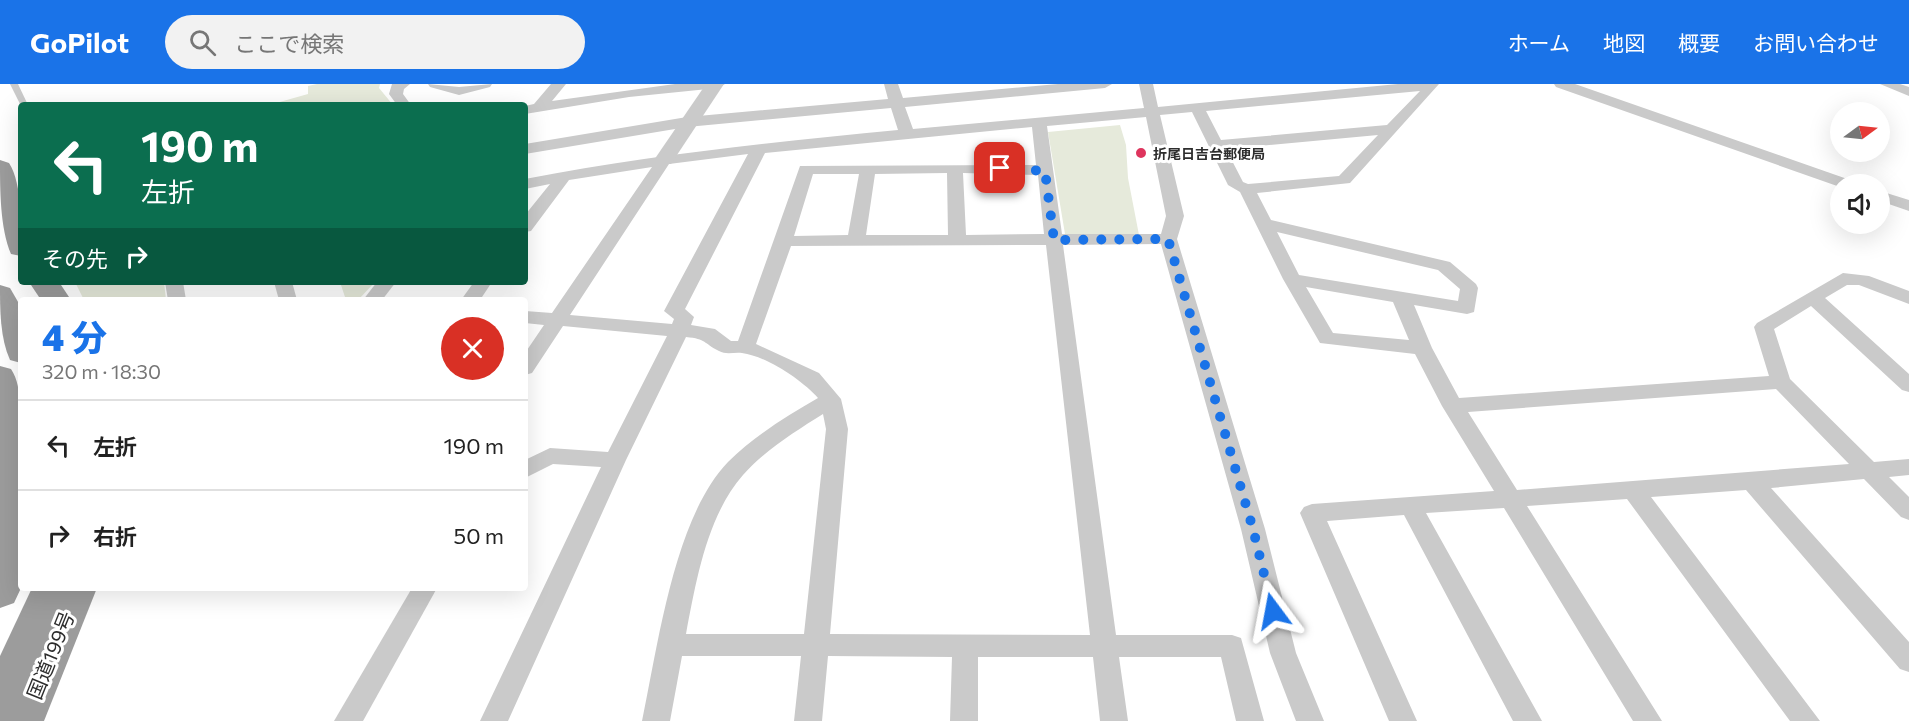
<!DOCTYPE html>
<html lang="ja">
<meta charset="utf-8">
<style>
:root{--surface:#fff;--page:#f2f2f2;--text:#222;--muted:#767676;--line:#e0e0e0;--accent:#1a73e8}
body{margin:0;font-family:Commissioner,"Noto Sans JP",sans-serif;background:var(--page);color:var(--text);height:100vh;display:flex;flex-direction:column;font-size:22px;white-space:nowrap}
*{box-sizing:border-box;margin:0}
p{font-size:20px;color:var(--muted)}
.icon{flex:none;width:33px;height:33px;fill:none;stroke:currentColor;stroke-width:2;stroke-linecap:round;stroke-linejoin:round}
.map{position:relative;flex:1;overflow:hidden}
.side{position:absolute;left:18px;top:213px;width:510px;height:294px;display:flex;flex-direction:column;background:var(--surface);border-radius:6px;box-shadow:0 6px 24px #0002}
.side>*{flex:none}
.guide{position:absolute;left:18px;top:18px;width:510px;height:183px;border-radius:6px;box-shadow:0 6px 24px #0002;background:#0b6e4f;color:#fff;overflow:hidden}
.needle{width:39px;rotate:75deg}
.tools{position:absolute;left:1830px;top:18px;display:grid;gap:12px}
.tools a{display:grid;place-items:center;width:60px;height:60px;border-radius:50%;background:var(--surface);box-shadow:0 6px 24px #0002;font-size:30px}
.pin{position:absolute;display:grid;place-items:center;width:51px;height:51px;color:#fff;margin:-26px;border-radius:12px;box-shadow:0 3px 9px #0006}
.me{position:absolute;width:66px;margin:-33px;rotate:347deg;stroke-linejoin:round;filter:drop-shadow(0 0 4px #0008)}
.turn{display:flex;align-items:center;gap:21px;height:126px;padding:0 24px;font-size:27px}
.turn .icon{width:78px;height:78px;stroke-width:2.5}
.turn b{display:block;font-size:42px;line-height:51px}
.then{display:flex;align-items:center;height:57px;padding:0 24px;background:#0003;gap:12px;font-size:22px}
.round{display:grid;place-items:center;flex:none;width:63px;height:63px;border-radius:32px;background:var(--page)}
.overview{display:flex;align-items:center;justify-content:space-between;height:102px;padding:0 24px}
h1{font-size:36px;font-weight:800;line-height:45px;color:var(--accent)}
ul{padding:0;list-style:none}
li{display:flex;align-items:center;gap:18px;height:90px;padding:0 24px;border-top:2px solid var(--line)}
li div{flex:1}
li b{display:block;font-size:22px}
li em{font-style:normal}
header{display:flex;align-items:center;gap:36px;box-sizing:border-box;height:84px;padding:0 30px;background:var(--accent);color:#fff}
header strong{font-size:28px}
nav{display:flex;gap:33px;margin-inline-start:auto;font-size:21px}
.search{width:420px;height:54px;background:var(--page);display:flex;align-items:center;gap:15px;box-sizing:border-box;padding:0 21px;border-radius:33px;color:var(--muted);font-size:22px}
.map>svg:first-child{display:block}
.green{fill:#e6eadb}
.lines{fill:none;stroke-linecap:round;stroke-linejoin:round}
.service{fill:#cacaca;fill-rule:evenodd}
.minor{fill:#cacaca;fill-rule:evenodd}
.tertiary{fill:#cacaca;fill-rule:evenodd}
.trunk{fill:#9c9c9c;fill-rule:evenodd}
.route{stroke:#1a73e8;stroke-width:10;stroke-dasharray:0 18}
.poi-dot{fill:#de355d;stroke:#fff;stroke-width:2}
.labels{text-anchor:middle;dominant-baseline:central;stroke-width:6;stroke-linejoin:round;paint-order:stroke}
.far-poi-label{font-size:14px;font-weight:bold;fill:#2d2d2d;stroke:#fff;text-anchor:start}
.near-street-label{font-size:20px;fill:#2d2d2d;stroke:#fff}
</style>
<header>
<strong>GoPilot</strong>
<div class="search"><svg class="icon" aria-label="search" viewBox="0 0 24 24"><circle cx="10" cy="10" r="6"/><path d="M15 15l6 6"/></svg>ここで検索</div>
<nav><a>ホーム</a><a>地図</a><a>概要</a><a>お問い合わせ</a></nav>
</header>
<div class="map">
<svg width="1909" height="637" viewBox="0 0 1909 637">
<rect width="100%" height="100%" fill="#fff"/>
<g class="green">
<polygon points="317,0 380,0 379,4 393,21 269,21 308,10 308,2"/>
<polygon points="1120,41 1126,61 1128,94 1139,151 1065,150 1048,48"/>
<polygon points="75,198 164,198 166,216 84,216"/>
<polygon points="340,198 375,198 358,216 346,216"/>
</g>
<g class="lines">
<polygon class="service" points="10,0 18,0 28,21 21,22"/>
<g class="minor">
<polygon points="392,0 410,0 404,5 403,10 411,21 397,21 389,10"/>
<polygon points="428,0 459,3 492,0 490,3 459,11 430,3"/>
<polygon points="551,0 566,0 552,17 675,0 725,0 718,4 629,13 525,30 525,22 534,20"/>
<path d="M884,0h14l5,14 155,-14h54l-7,4 -200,19 8,22 231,-21 -5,-24h14l5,23 240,-23h41l-89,99 -93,10 14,27 179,42 26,22 2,4 -4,24 -7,2 -53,-9 18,43 27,50 310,-22 -15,-49 3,-4 86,-50 26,3 40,15v13l-50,-19h-12l-22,13 84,76v18l-7,-2 -91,-84 -37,23 16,50 84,83 35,-3v16l-20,2 20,20v23l-8,-3 -37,-38 -93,9 138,154v30l-9,-3 -154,-179 -95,7 169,224h-30l-163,-222 -100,7 135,215h-29l-129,-213 -78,5 116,208h-29l-109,-206 -77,6 90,200h-28l-89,-208 4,-6 8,-3 182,-13 -52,-85 -27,-52 -95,-11 -37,-64 -43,-87 -12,-7 -36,-73 -32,3 24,101 -7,23 88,290 31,124 28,68h-28l-26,-68 -29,-124 -80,-285 -98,1 53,390h116l9,3 23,83h-28l-15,-64h-102l9,64h-28l-7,-64h-115v64h-28l2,-64 -124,-1 -6,65h-28l7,-65h-119l-12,65h-28c16,-75 32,-203 86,-259 26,-26 59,-46 90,-64 -16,-18 -52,-42 -76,-45 -8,-1 -16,2 -23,-2 -16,-8 -12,-12 -33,-14l-60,123 -118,261h-28l121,-254 -48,-3 -28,14v-18l25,-12 58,4 59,-116 -104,-10 -31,47 -7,2v-22l19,-28 -19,-2v-12l27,2 100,-146 -83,13 -38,51 -6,1v-17l25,-31 -25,5v-10c123,-24 248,-37 373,-49l-7,-22 -204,19 -162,27v-10l162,-27 201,-18zM1420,7l-33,34 -166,15 -15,-29zM1146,33l20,99 -5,18h-99l-15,-108zM1032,43l4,38 -236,1 -62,175h-7l-16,-12 -24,-4 3,-8 -9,-8 80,-156zM1378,51l-39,41 -91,8 -5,-2 -17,-33zM748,70l-84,157 10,8 -2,5 -102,-9 99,-151zM947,89l1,62h-82l9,-61zM963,89l75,2 6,59 -78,1zM813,90h46l-11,61 -54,1zM1277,148l161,38 22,19 -2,12 -159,-26zM1046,161l44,390 -260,-1 18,-205 -7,-30 -22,-26 -63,-29 35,-98zM1306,203l87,15 16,38 -76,-7zM1776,305l73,75 -332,26 -49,-78zM823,330l3,15 -22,205h-118c10,-53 21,-118 57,-159 22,-25 53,-44 80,-61z"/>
<polygon points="1554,0 1575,0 1853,97 1855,100 1840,100 1840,103 1556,3"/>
<polygon points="1880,0 1900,0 1909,3 1909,12"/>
<polygon points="1880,107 1909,116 1909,127 1880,117"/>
<polygon points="165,198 183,198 186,216 168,216"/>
<polygon points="274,198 292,198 297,216 279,216"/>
<polygon points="377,198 396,198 382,216 363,216"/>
<polygon points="474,198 492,198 480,216 461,216"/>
<polygon points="412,504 437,504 363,637 334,637"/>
</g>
<polygon class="tertiary" points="706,0 724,0 671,80 657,80 654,76"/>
<g class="trunk">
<path d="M0,76l9,3c14,21 12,68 12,93l-10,-2c-11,-26 -11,-64 -11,-94z"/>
<polygon points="29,198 59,198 71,216 41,216"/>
<path d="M0,201l10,3 11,19v56l-11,-3c-10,-22 -10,-50 -10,-75z"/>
<path d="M0,282l11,3c13,20 7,45 7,67l3,-1 -2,81h2v72l-7,15 -14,5z"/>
<polygon points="32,504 97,504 44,637 0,637 0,572"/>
</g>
</g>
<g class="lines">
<polyline class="route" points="1000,84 1045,87 1054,156 1168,155 1253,445 1273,527"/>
</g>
<circle class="poi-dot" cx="1141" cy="69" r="6"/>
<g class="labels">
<g class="far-poi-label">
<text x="1153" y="69">折尾日吉台郵便局</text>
</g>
<g class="near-street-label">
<text transform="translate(50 571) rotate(-68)">国道199号</text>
</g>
</g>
</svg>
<div class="tools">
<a><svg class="needle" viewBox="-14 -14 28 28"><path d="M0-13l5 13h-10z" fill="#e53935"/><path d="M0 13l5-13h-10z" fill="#767676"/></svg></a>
<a><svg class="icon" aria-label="sound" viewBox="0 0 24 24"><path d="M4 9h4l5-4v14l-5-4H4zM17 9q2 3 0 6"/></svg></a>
</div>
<div class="pin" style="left:1000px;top:84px;background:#d93025"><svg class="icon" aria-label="arrive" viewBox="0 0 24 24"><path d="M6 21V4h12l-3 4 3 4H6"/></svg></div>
<svg class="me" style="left:1273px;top:527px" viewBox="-20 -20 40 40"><path d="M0-17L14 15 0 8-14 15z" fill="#1a73e8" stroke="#fff" stroke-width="4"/></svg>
<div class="guide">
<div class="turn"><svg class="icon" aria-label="left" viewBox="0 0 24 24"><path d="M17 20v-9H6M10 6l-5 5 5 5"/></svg><div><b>190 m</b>左折</div></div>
<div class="then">その先<svg class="icon" aria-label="right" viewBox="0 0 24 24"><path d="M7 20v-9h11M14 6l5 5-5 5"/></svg></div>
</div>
<section class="side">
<div class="overview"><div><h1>4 分</h1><p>320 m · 18:30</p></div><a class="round" style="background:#d93025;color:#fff"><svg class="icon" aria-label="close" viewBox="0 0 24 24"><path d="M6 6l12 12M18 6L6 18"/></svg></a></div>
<ul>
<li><svg class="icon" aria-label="left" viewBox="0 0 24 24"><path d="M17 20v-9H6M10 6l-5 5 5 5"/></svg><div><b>左折</b></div><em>190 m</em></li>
<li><svg class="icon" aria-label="right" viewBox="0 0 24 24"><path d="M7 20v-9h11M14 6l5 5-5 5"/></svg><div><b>右折</b></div><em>50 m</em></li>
</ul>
</section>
</div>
